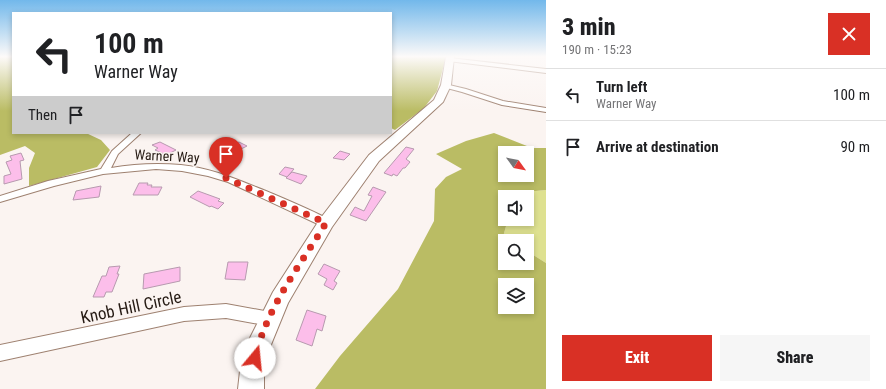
<!DOCTYPE html>
<meta charset="utf-8">
<style>
:root{--surface:#fff;--page:#f6f6f6;--text:#202124;--muted:#757577;--line:#e0e0e0;--accent:#d93025}
body{margin:0;font-family:"Roboto Condensed",sans-serif;background:var(--page);color:var(--text);height:100vh;display:flex;flex-direction:column;font-size:15px;white-space:nowrap}
*{box-sizing:border-box;margin:0}
p{font-size:13px;color:var(--muted)}
.icon{flex:none;width:22px;height:22px;fill:none;stroke:currentColor;stroke-width:2;stroke-linecap:round;stroke-linejoin:round}
.map{position:relative;flex:1;overflow:hidden}
.sheet{display:flex;flex-direction:column;background:var(--surface);width:340px}
.sheet>*{flex:none}
.hud{position:absolute;left:12px;top:12px;width:380px;height:122px;border-radius:0px;box-shadow:0 2px 6px #0003;background:#fff;color:var(--text);overflow:hidden}
.needle{width:26px;rotate:123deg}
.tools{position:absolute;left:498px;top:146px;display:grid;gap:8px}
.tools a{display:grid;place-items:center;width:36px;height:36px;border-radius:0px;background:var(--surface);box-shadow:0 2px 6px #0003;font-size:20px}
.pin{position:absolute;display:grid;place-items:center;width:34px;height:34px;color:#fff;margin:-41px -17px;border-radius:50% 50% 50% 0;rotate:-45deg;box-shadow:0 0 4px #0007}
.pin .icon{rotate:45deg}
.me{position:absolute;width:44px;margin:-22px;rotate:17deg;stroke-linejoin:round;filter:drop-shadow(0 0 3px #0008)}
.turn{display:flex;align-items:center;gap:14px;height:84px;padding:0 16px;font-size:18px}
.turn .icon{width:52px;height:52px;stroke-width:2.5}
.turn b{display:block;font-size:28px;line-height:34px}
.then{display:flex;align-items:center;height:38px;padding:0 16px;background:#0003;gap:8px;font-size:15px}
.round{display:grid;place-items:center;flex:none;width:42px;height:42px;border-radius:0px;background:var(--page)}
.headline{display:flex;align-items:center;justify-content:space-between;height:68px;padding:0 16px}
h1{font-size:24px;font-weight:800;line-height:30px}
.cta{display:flex;gap:8px;margin-top:auto;padding:8px 16px}
.cta a{flex:1;height:46px;border-radius:0px;background:var(--accent);color:#fff;font-size:16px;font-weight:800;line-height:46px;text-align:center}
.cta a+a{background:var(--page);color:var(--text)}
ul{padding:0;list-style:none}
li{display:flex;align-items:center;gap:12px;height:52px;padding:0 16px;border-top:1px solid var(--line)}
li div{flex:1}
li b{display:block;font-size:15px}
li em{font-style:normal}
main{display:flex;flex:1;min-height:0}
.map>svg:first-child{display:block}
.green{fill:#dee190}
.forest{fill:#babc64;fill-rule:evenodd}
.building{fill:#fcbeea;stroke:#b79aaf}
.lines{fill:none;stroke-linecap:round;stroke-linejoin:round}
.minor-casing{stroke:#9e8170;stroke-width:2}
.secondary-casing{stroke:#9e8170;stroke-width:2}
.minor{fill:#fff;fill-rule:evenodd}
.secondary{fill:#fff;fill-rule:evenodd}
.route{stroke:#d93025;stroke-width:7;stroke-dasharray:0 12.6}
.labels{text-anchor:middle;dominant-baseline:central;stroke-width:3;stroke-linejoin:round;paint-order:stroke}
.street-label{font-size:14px;fill:#251a13;stroke:#fbf4f1}
.near-street-label{font-size:17px;fill:#251a13;stroke:#fbf4f1}
</style>
<main>
<div class="map">
<svg width="546" height="389" viewBox="0 0 546 389">
<rect width="100%" height="100%" fill="#fbf4f1"/>
<polygon class="green" points="546,190 546,263 527,251 527,241 510,241 503,237 508,219 527,219 527,197 514,197 515,193"/>
<g class="forest">
<polygon points="0,57 13,57 13,133 86,133 101,140 110,150 97,167 29,186 29,168 35,153 25,146 0,155"/>
<polygon points="391,57 446,57 437,91 424,108 395,130 391,128"/>
<path d="M494,133l38,15h14v42l-31,3 -1,4h-9v22h3l-5,18 7,4h-5v22h22v-12l19,12v126h-231l25,-33 58,-67 36,-68 1,-32 11,-12 16,-8 -26,-15 30,-13zM505,153h22v22h-22zM505,285h22v22h-22z"/>
</g>
<g class="building">
<polygon points="160,142 176,150 166,155 155,150 158,148 152,145"/>
<polygon points="239,142 247,146 235,152 227,147"/>
<polygon points="406,147 414,149 406,159 410,162 405,168 403,168 397,176 393,174 392,176 384,173"/>
<polygon points="340,151 350,154 344,160 333,158"/>
<polygon points="21,153 24,160 20,161 22,179 4,184 4,176 11,174 6,162 12,160 10,156"/>
<polygon points="285,167 294,169 287,177 279,174"/>
<polygon points="292,172 307,176 301,184 286,178"/>
<polygon points="139,183 148,183 147,185 152,185 151,187 162,187 158,195 133,195"/>
<polygon points="101,186 99,197 73,200 76,191"/>
<polygon points="373,187 386,192 366,221 350,215 355,207 364,211 372,196 368,195"/>
<polygon points="198,191 220,199 218,201 224,203 218,209 211,206 210,207 190,197"/>
<polygon points="228,262 248,262 245,280 225,279"/>
<polygon points="324,264 340,271 334,281 337,283 333,290 324,285 327,279 318,274"/>
<polygon points="120,266 117,274 119,274 112,292 106,292 104,297 93,297 102,276 106,276 109,267"/>
<polygon points="180,267 180,281 143,289 144,274"/>
<polygon points="307,310 326,316 322,331 317,329 312,346 296,340"/>
</g>
<g class="lines">
<g class="minor-casing">
<g id="minor">
<polygon points="450,58 546,69 546,73 448,61"/>
<polygon points="445,84 466,89 503,101 546,108 546,112 502,105 462,92 443,87 442,86"/>
<path d="M132,133h9l-23,21 -7,14c23,-4 47,-5 70,-3 30,3 57,15 85,26 21,9 43,18 64,29l2,3 -2,3h-8l-94,-44 -20,-6 -26,-5 -26,-2 -53,5 -49,12 -54,16v-6l48,-15 53,-12 11,-18z"/>
<polygon points="226,304 270,312 275,314 277,319 275,324 270,326 226,318 184,321 0,361 0,345 184,307"/>
</g>
</g>
<g class="secondary-casing">
<polygon id="secondary" points="446,57 454,57 451,85 443,102 379,161 332,227 288,303 270,347 264,371 264,389 238,389 240,371 246,346 273,292 320,219 369,155 434,100 441,85"/>
</g>
<use href="#minor" class="minor"/>
<use href="#secondary" class="secondary"/>
</g>
<linearGradient id="sky" x2="0" y2="1"><stop stop-color="#72b8eb"/><stop offset="0.51" stop-color="#fdfaf9"/><stop offset="1" stop-color="#fdfaf9" stop-opacity="0"/></linearGradient>
<rect width="546" height="111" fill="url(#sky)"/>
<g class="lines">
<path class="route" d="M226,178l100,45c-26,42 -60,86 -71,135"/>
</g>
<g class="labels">
<g class="street-label">
<text transform="translate(167 156) rotate(3)">Warner Way</text>
</g>
<g class="near-street-label">
<text transform="translate(131 307) rotate(-12)">Knob Hill Circle</text>
</g>
</g>
</svg>
<div class="tools">
<a><svg class="needle" viewBox="-14 -14 28 28"><path d="M0-13l5 13h-10z" fill="#e53935"/><path d="M0 13l5-13h-10z" fill="#757577"/></svg></a>
<a><svg class="icon" aria-label="sound" viewBox="0 0 24 24"><path d="M4 9h4l5-4v14l-5-4H4zM17 9q2 3 0 6"/></svg></a>
<a><svg class="icon" aria-label="search" viewBox="0 0 24 24"><circle cx="10" cy="10" r="6"/><path d="M15 15l6 6"/></svg></a>
<a><svg class="icon" aria-label="layers" viewBox="0 0 24 24"><path d="M12 4l9 5-9 5-9-5zM3 14l9 5 9-5"/></svg></a>
</div>
<div class="pin" style="left:226px;top:178px;background:#d93025"><svg class="icon" aria-label="arrive" viewBox="0 0 24 24"><path d="M6 21V4h12l-3 4 3 4H6"/></svg></div>
<svg class="me" style="left:255px;top:358px" viewBox="-20 -20 40 40"><circle r="19" fill="#fff"/><path d="M0-13L10 11 0 6-10 11z" fill="#d93025"/></svg>
<div class="hud">
<div class="turn"><svg class="icon" aria-label="left" viewBox="0 0 24 24"><path d="M17 20v-9H6M10 6l-5 5 5 5"/></svg><div><b>100 m</b>Warner Way</div></div>
<div class="then">Then<svg class="icon" aria-label="arrive" viewBox="0 0 24 24"><path d="M6 21V4h12l-3 4 3 4H6"/></svg></div>
</div>
</div>
<section class="sheet">
<div class="headline"><div><h1>3 min</h1><p>190 m · 15:23</p></div><a class="round" style="background:#d93025;color:#fff"><svg class="icon" aria-label="close" viewBox="0 0 24 24"><path d="M6 6l12 12M18 6L6 18"/></svg></a></div>
<ul>
<li><svg class="icon" aria-label="left" viewBox="0 0 24 24"><path d="M17 20v-9H6M10 6l-5 5 5 5"/></svg><div><b>Turn left</b><p>Warner Way</p></div><em>100 m</em></li>
<li><svg class="icon" aria-label="arrive" viewBox="0 0 24 24"><path d="M6 21V4h12l-3 4 3 4H6"/></svg><div><b>Arrive at destination</b></div><em>90 m</em></li>
</ul>
<div class="cta"><a>Exit</a><a>Share</a></div>
</section>
</main>
